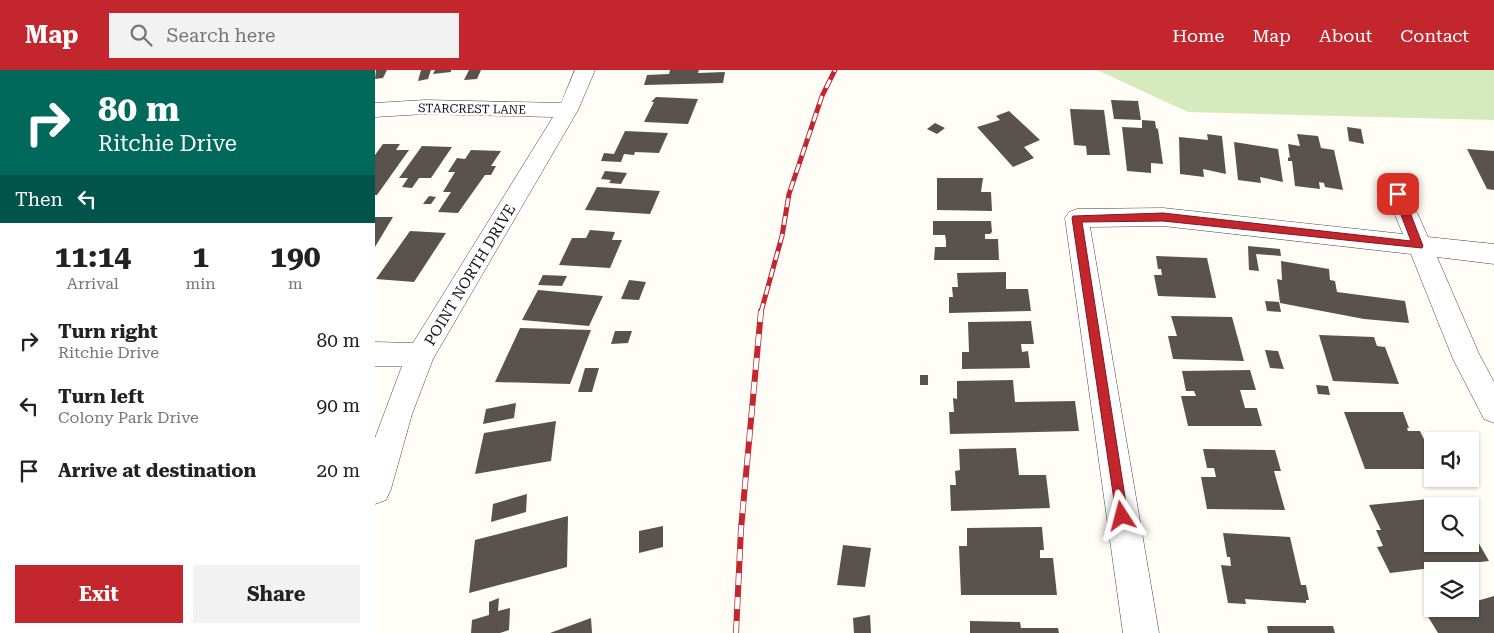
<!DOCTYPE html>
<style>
:root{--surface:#fff;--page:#f2f2f2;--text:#222;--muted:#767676;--accent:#c4262e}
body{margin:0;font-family:"Roboto Serif",serif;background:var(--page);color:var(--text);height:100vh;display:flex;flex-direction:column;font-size:19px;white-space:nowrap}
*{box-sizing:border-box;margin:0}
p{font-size:16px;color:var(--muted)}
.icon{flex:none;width:28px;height:28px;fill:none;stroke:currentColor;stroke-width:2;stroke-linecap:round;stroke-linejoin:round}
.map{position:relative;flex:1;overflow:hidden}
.sheet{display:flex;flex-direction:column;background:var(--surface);width:375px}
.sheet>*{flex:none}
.hud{background:#00695c;color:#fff;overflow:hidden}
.controls{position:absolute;left:1049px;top:362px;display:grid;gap:10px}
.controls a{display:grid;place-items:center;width:55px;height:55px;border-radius:0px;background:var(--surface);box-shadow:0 1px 4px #0004;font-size:25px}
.pin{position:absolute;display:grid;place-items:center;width:42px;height:42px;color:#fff;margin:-21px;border-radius:10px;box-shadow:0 2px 8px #0006}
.me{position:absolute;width:55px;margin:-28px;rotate:351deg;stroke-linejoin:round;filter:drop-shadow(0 0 4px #0008)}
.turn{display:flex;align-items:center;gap:18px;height:105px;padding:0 15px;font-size:22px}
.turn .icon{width:65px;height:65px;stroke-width:2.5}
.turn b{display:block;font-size:35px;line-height:42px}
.then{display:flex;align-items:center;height:48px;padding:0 15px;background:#0003;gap:10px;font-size:19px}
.eta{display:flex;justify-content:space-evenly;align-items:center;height:85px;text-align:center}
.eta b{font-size:30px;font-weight:700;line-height:35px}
.action{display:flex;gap:10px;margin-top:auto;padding:10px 15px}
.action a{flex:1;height:58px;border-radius:0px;background:var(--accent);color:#fff;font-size:20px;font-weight:700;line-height:58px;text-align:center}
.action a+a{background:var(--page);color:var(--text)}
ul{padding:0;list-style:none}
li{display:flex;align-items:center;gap:15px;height:65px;padding:0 15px}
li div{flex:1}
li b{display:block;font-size:19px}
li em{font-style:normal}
header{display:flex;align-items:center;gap:30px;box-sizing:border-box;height:70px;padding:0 25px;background:var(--accent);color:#fff}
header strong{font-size:24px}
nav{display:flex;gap:28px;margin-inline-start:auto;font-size:18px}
.search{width:350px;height:45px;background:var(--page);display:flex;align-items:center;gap:12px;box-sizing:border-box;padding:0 18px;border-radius:0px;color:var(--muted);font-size:19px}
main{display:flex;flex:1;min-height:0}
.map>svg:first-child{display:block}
.green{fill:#d5ebbd}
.building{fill:#5a524d}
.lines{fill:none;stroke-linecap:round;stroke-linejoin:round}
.minor-casing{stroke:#444;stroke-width:1}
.minor{fill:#fff;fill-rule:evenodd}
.rail-far1-casing{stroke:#c4262e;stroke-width:5}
.rail-casing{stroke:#c4262e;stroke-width:6}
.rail-far1{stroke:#fff;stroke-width:3;stroke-dasharray:9;stroke-linecap:butt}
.rail{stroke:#fff;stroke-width:4.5;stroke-dasharray:12;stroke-linecap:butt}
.route{fill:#c4262e;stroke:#7f191e}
.labels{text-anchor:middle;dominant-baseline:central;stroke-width:5;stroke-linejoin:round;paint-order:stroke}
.far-street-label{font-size:12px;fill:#111;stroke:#fff}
.street-label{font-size:15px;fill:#111;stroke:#fff}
</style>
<header>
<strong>Map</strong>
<div class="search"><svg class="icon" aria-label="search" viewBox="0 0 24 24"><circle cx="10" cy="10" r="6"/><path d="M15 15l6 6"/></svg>Search here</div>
<nav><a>Home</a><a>Map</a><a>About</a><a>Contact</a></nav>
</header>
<main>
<section class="sheet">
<div class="hud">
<div class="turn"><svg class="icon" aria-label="right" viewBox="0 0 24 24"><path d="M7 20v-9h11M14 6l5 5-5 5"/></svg><div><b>80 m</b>Ritchie Drive</div></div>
<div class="then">Then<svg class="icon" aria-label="left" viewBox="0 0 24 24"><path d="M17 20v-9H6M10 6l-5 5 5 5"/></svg></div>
</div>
<div class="eta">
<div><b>11:14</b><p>Arrival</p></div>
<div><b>1</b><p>min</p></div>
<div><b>190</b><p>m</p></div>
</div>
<ul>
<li><svg class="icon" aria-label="right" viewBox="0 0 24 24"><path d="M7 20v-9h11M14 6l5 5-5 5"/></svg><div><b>Turn right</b><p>Ritchie Drive</p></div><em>80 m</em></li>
<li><svg class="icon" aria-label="left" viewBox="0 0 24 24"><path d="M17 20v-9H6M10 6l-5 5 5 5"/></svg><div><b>Turn left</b><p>Colony Park Drive</p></div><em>90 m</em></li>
<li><svg class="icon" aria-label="arrive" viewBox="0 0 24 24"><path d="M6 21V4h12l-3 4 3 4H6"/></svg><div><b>Arrive at destination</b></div><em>20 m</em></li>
</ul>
<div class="action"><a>Exit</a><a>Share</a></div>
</section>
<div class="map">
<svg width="1119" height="563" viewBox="0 0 1119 563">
<rect width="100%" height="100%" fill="#fffdf5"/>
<polygon class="green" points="722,0 1119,0 1119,50 813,42"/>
<g class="building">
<polygon points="1,0 12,0 8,8 0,9"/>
<polygon points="46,0 56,0 53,9 43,11"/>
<polygon points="60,0 76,0 76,2 58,4"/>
<polygon points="94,0 106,0 102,9 89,10"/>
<polygon points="295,0 324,0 323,3 350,2 348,13 269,15 272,5 294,4"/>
<polygon points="281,27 304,28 323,29 313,54 269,52 279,32 276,32"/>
<polygon points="736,30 763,31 766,50 739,49"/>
<polygon points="695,39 729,40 735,85 712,85 711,76 699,75"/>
<polygon points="634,41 665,70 649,77 659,88 638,97 602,57 625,50 621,46"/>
<polygon points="767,50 780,51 781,58 783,59 788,94 776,93 776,103 752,101 747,57 767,58"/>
<polygon points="560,53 570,58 562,64 552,59"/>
<polygon points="972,57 986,59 989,74 974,71"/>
<polygon points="250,61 293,63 284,83 260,82 259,85 249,84 246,92 226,91 229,83 239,84"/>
<polygon points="832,64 847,66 851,104 828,99 829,107 805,104 804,67 833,70"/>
<polygon points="922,64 943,66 946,78 959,80 968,120 950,117 949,113 944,112 945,119 920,116 917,91 913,91 913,87 915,88 913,74 925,76"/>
<polygon points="859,72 903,79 908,112 885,107 886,113 863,110"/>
<polygon points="8,74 25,74 21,80 34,80 2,125 0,125 0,85"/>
<polygon points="47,76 77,77 56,108 44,108 37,118 27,117 33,108 24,108"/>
<polygon points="1092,79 1119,81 1119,120 1112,119"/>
<polygon points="96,80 126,81 116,96 121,96 116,105 110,105 83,143 63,142 76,122 68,122 80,102 73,102 82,88 90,89"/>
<polygon points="230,101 252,103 246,114 234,113 236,110 226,109"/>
<polygon points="562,108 608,108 606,122 616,122 617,141 562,140"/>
<polygon points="222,117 223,117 285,121 275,144 210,140"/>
<polygon points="54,126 61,127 56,134 48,134"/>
<polygon points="0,147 18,147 0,177"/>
<polygon points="558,151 616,151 617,162 615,164 610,164 610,169 623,169 624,190 559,190 560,177 571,177 571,171 570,165 558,165"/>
<polygon points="215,160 240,162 237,170 247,170 235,198 184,195 197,168 211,168"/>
<polygon points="35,161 71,163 39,212 1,209"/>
<polygon points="873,176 905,179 906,186 881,184 884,201 874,200"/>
<polygon points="781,186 832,188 841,228 783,226 779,205 787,205 786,199 783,199"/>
<polygon points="906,191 954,199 955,210 960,211 962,222 1030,231 1034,253 989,249 905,233 902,209 907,210"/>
<polygon points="631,202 631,219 653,219 656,241 574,243 574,227 578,227 577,217 583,217 582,203"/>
<polygon points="168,205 192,206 187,216 163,215"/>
<polygon points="254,210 271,212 264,230 246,229"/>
<polygon points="163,220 184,222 228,226 214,256 147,250"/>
<polygon points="890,231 904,232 906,242 892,241"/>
<polygon points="796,246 857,247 869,291 798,289 793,266 802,266"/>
<polygon points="656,251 659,274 646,274 647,282 653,281 655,298 587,299 587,282 594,282 593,252"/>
<polygon points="145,258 216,260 195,314 120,312"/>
<polygon points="240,261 257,261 253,273 236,274"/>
<polygon points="944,265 999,267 1002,276 1010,277 1024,314 958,311"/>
<polygon points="890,280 903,281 909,299 895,298"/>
<polygon points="210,298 224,298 217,322 203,322"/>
<polygon points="875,300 881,320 865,320 870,338 882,338 887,356 813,356 806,326 821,326 819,321 811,321 807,301"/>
<rect x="545" y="305" width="8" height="10"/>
<polygon points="638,310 640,332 700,331 704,361 575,364 574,342 579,342 578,328 582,329 582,311"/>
<polygon points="941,315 953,316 955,325 943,324"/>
<polygon points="141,333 139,348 108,354 111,339"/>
<polygon points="969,342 1028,342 1034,358 1032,358 1033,361 1045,361 1058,389 1058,399 990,399"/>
<polygon points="181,351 176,391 100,404 109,363"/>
<polygon points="641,378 644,405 671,405 675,438 576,441 575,415 581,415 580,401 585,400 584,379"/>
<polygon points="828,379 900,380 906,401 899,401 910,440 832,439 826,407 841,407 839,398 832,398"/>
<polygon points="152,424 151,442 116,452 118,434"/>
<polygon points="1054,429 1058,437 1058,474 1095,474 1095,458 1114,491 1015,503 1002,477 1008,476 1001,460 1006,460 994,435"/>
<polygon points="193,446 192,497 94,523 100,470"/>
<polygon points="288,456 288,477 264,483 264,461"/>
<polygon points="667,457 669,480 665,480 665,488 678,488 682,525 586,525 584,476 592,476 592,458"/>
<polygon points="848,463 915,467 926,515 931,515 934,530 931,530 931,533 870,529 871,534 853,533 846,495 856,496 855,487 852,487"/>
<polygon points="468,475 496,478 490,517 462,515"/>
<polygon points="1119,526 1119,563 1063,563 1052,545 1074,539 1095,539 1095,533"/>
<polygon points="124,528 123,541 135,538 134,560 125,563 96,563 97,550 114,545 114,532"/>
<polygon points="495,545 496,563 479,563 478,548"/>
<polygon points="216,548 217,563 175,563"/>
<polygon points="595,551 645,552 646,558 683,558 684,563 595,563"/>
<polygon points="892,556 958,556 960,563 893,563"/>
</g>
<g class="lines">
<g class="minor-casing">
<g id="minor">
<polygon points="200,0 220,0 203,40 58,289 37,344 16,419 11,430 0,434 0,368 27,296 0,296 0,272 38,273 178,47 50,44 0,47 0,33 50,30 186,33"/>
<polygon points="1023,116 1031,118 1053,167 1119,174 1119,194 1062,187 1104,284 1119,312 1119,353 1109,349 1078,289 1036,184 788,156 715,157 784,563 748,563 690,148 694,142 702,139 788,138 1028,164 1011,124 1015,118"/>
</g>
</g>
<use href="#minor" class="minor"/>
<g class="rail-far1-casing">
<polyline id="rail-far1" points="386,242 407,166 414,124 447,26 460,0"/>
</g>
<g class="rail-casing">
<polyline id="rail" points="361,563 366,459 386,241"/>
</g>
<use href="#rail-far1" class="rail-far1"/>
<use href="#rail" class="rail"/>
</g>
<polygon class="route" points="1023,120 1028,124 1048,176 1047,178 788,151 707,152 753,446 752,450 747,452 742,450 697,148 698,146 788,143 1036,171 1018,124"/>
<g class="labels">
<g class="far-street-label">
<text transform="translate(97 39) rotate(1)">STARCREST LANE</text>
</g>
<g class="street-label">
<text transform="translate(95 205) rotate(-59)">POINT NORTH DRIVE</text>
</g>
</g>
</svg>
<div class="controls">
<a><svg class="icon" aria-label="sound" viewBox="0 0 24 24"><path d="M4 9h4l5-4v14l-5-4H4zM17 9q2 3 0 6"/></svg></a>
<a><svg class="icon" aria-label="search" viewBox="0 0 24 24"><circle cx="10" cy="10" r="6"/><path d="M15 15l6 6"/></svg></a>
<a><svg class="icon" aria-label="layers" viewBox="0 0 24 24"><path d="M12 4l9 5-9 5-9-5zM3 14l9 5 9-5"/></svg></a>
</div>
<div class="pin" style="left:1023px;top:124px;background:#d93025"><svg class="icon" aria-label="arrive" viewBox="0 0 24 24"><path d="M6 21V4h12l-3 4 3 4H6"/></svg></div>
<svg class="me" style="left:747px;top:446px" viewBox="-20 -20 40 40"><path d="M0-17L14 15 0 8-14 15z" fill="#c4262e" stroke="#fff" stroke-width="4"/></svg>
</div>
</main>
